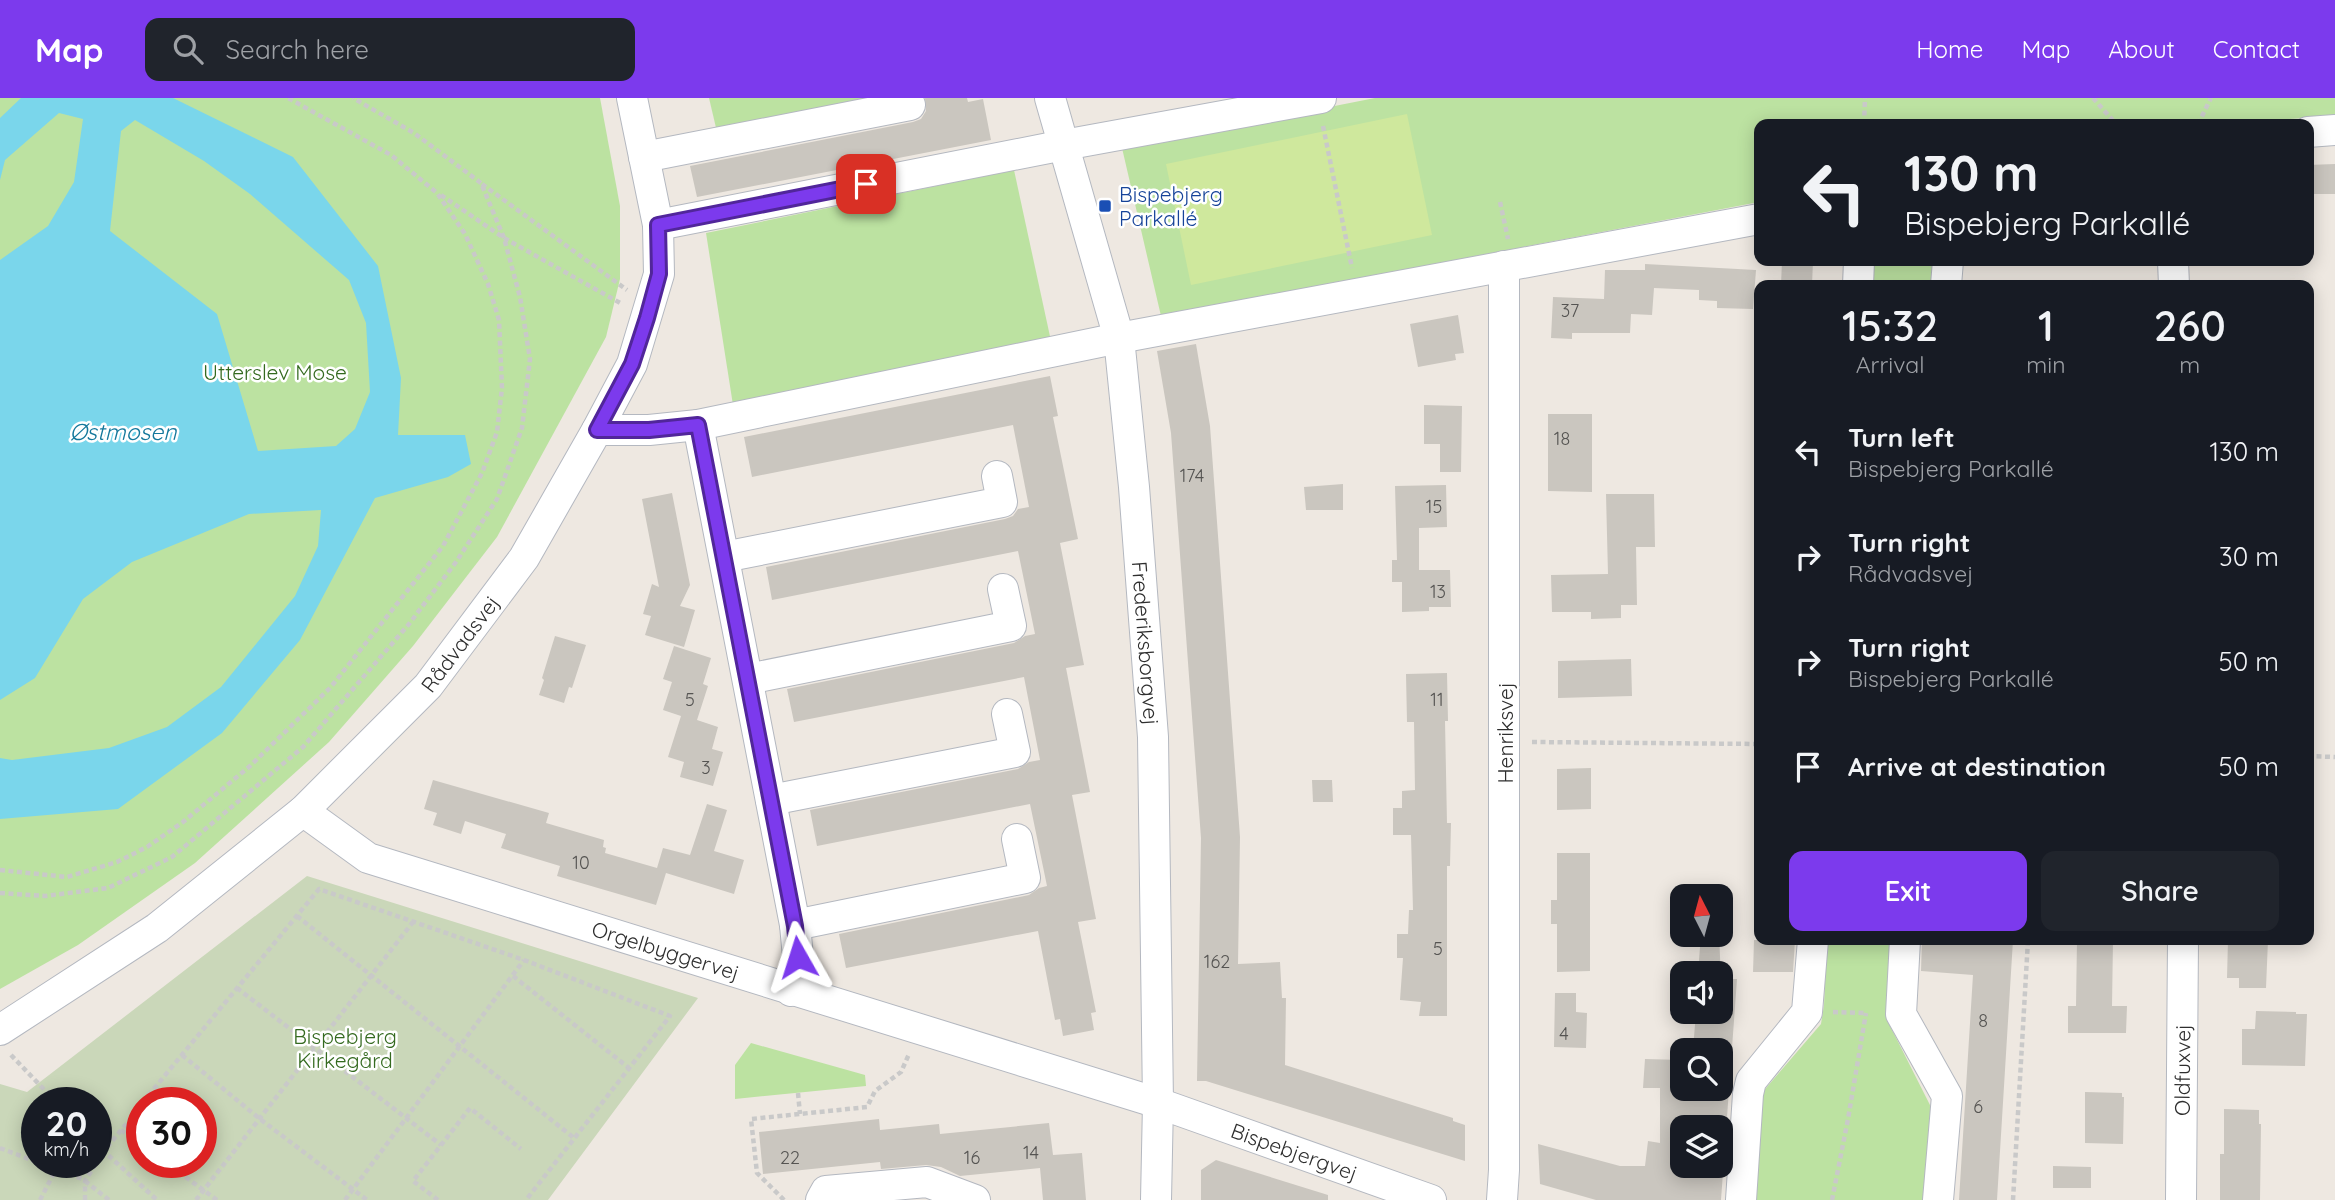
<!DOCTYPE html>
<meta charset="utf-8">
<style>
:root{--surface:#171b24;--page:#20242c;--text:#f1f3f6;--muted:#9ea1a6;--accent:#7c3aed}
body{margin:0;font-family:Quicksand,sans-serif;background:var(--page);color:var(--text);height:100vh;display:flex;flex-direction:column;font-size:26px;white-space:nowrap}
*{box-sizing:border-box;margin:0}
p{font-size:23px;color:var(--muted)}
.icon{flex:none;width:38px;height:38px;fill:none;stroke:currentColor;stroke-width:2;stroke-linecap:round;stroke-linejoin:round}
.map{position:relative;flex:1;overflow:hidden}
.side{position:absolute;left:1754px;top:182px;width:560px;height:665px;display:flex;flex-direction:column;background:var(--surface);border-radius:14px;box-shadow:0 4px 18px #0003}
.side>*{flex:none}
.banner{position:absolute;left:1754px;top:21px;width:560px;height:147px;border-radius:14px;box-shadow:0 4px 18px #0003;background:#171b24;color:var(--text);overflow:hidden}
.needle{width:46px;rotate:354deg}
.fabs{position:absolute;left:1670px;top:786px;display:grid;gap:14px}
.fabs a{display:grid;place-items:center;width:63px;height:63px;border-radius:14px;background:var(--surface);box-shadow:0 4px 18px #0003;font-size:35px}
.speed{position:absolute;left:21px;top:989px;display:flex;gap:14px;font-size:35px;font-weight:700;text-align:center}
.speed>*{display:grid;place-content:center;width:91px;height:91px;border-radius:50%;background:var(--surface);box-shadow:0 4px 18px #0003;line-height:1}
.speed small{font-size:18px;font-weight:400}
.speed .limit{border:10px solid #d22;background:#fff;color:#111}
.pin{position:absolute;display:grid;place-items:center;width:60px;height:60px;color:#fff;margin:-30px;border-radius:14px;box-shadow:0 4px 10px #0006}
.me{position:absolute;width:77px;margin:-38px;rotate:354deg;stroke-linejoin:round;filter:drop-shadow(0 0 5px #0008)}
.turn{display:flex;align-items:center;gap:24px;height:147px;padding:0 35px;font-size:32px}
.turn .icon{width:91px;height:91px;stroke-width:2.5}
.turn b{display:block;font-size:49px;line-height:60px}
.eta{display:flex;justify-content:space-evenly;align-items:center;height:119px;text-align:center}
.eta b{font-size:42px;font-weight:600;line-height:49px}
.cta{display:flex;gap:14px;margin-top:auto;padding:14px 35px}
.cta a{flex:1;height:80px;border-radius:14px;background:var(--accent);color:#fff;font-size:28px;font-weight:600;line-height:80px;text-align:center}
.cta a+a{background:var(--page);color:var(--text)}
ul{padding:0;list-style:none}
li{display:flex;align-items:center;gap:21px;height:105px;padding:0 35px}
li div{flex:1}
li b{display:block;font-size:26px}
li em{font-style:normal}
header{display:flex;align-items:center;gap:42px;box-sizing:border-box;height:98px;padding:0 35px;background:var(--accent);color:#fff}
header strong{font-size:33px}
nav{display:flex;gap:38px;margin-inline-start:auto;font-size:24px}
.search{width:490px;height:63px;background:var(--page);display:flex;align-items:center;gap:18px;box-sizing:border-box;padding:0 24px;border-radius:14px;color:var(--muted);font-size:26px}
.map>svg:first-child{display:block}
.green{fill:#bce2a1}
.cemetery{fill:#cad7b9;fill-rule:evenodd}
.pitch{fill:#cfe89d}
.water{fill:#7ad6eb;fill-rule:evenodd}
.building{fill:#cac6bf;fill-rule:evenodd}
.lines{fill:none;stroke-linecap:round;stroke-linejoin:round}
.minor-casing{stroke:#b4b8c0;stroke-width:32}
.path{stroke:#c9c9c9;stroke-width:4.5;stroke-dasharray:5 3.5;stroke-linecap:butt}
.minor{stroke:#fff;stroke-width:30}
.route-casing{stroke:#51269a;stroke-width:18}
.route{stroke:#7c3aed;stroke-width:12}
.transit-dot{fill:#1a4fb4;stroke:#fff;stroke-width:2.5}
.labels{text-anchor:middle;dominant-baseline:central;stroke-width:5;stroke-linejoin:round;paint-order:stroke}
.number-label{font-size:18px;fill:#555452}
.transit-label{font-size:21px;fill:#164399;stroke:#fff;text-anchor:start}
.park-label{font-size:21px;fill:#346a1f;stroke:#fff}
.street-label{font-size:21px;fill:#2e2e2e;stroke:#fff}
.water-label{font-size:23px;font-style:italic;fill:#14789c;stroke:#fff}
</style>
<header>
<strong>Map</strong>
<div class="search"><svg class="icon" aria-label="search" viewBox="0 0 24 24"><circle cx="10" cy="10" r="6"/><path d="M15 15l6 6"/></svg>Search here</div>
<nav><a>Home</a><a>Map</a><a>About</a><a>Contact</a></nav>
</header>
<div class="map">
<svg width="2335" height="1102" viewBox="0 0 2335 1102">
<rect width="100%" height="100%" fill="#eee8e1"/>
<g class="green">
<polygon points="0,0 600,0 620,108 620,181 606,239 497,439 413,548 329,644 195,765 78,847 0,891"/>
<polygon points="709,0 899,0 717,34"/>
<polygon points="1375,0 2335,0 2335,21 2306,20 2213,26 1759,26 1759,104 1161,218 1122,50"/>
<polygon points="1014,72 1051,243 733,307 706,135"/>
<polygon points="1873,163 1939,163 1937,187 1871,187"/>
<polygon points="1827,842 1892,842 1886,920 1932,1011 1923,1102 1755,1102 1760,997 1821,926 1824,907"/>
<polygon points="751,945 865,977 866,988 735,1001 735,967"/>
</g>
<path class="cemetery" d="M307,778l391,122 -150,202h-548v-116l27,8zM37,1004h59v60h-59zM201,1004v60h-59v-60z"/>
<polygon class="pitch" points="1407,16 1432,137 1191,187 1166,66"/>
<path class="water" d="M21,0h152l120,59 85,109 23,112 -3,57h67l6,29 -23,13 -73,21 -75,142 -78,93 -104,76 -118,10v-61l12,2 97,-12 58,-21 54,-40 74,-91 23,-50 3,-36 -72,4 -117,48 -49,37 -48,79 -35,22v-440l48,-34 26,-44 9,-63 -24,-6 -54,47 -5,20v-62zM135,22l69,41 46,33 99,86 17,43 4,69 -15,37 -19,17 -78,5 -41,-137 -107,-83 11,-100z"/>
<g class="building">
<polygon points="925,0 967,0 968,4 983,1 991,42 697,99 690,68 913,24 921,21 926,13"/>
<polygon points="2335,66 2335,96 2308,96 2308,67"/>
<polygon points="1782,163 1813,163 1812,187 1781,187"/>
<polygon points="1645,166 1756,172 1753,211 1717,210 1717,203 1699,202 1699,192 1654,190 1652,217 1631,216 1630,235 1572,235 1572,241 1551,240 1553,199 1604,201 1605,172 1645,172"/>
<polygon points="1458,217 1464,255 1455,256 1456,262 1418,269 1410,226"/>
<polygon points="1196,246 1210,328 1240,739 1238,866 1280,864 1282,900 1286,900 1285,967 1453,1020 1453,1023 1465,1027 1465,1063 1206,983 1197,983 1201,740 1171,335 1157,253"/>
<polygon points="1050,278 1058,318 1053,319 1078,441 1060,445 1084,567 1066,570 1090,694 1072,697 1096,821 1078,824 1096,914 1091,915 1094,932 1063,938 1060,921 1055,922 1038,833 846,870 839,836 1029,797 1039,790 1047,788 1030,706 817,748 810,712 1018,671 1029,664 1040,662 1024,579 794,624 787,591 1014,545 1025,538 1035,536 1018,453 772,502 766,469 1005,421 1013,418 1018,411 1029,409 1013,327 752,379 744,339"/>
<polygon points="1424,307 1462,308 1461,374 1440,374 1440,346 1424,346"/>
<polygon points="1548,316 1592,316 1592,394 1548,393"/>
<polygon points="1343,386 1343,412 1306,412 1304,389"/>
<polygon points="1446,387 1447,429 1419,430 1419,472 1450,472 1451,509 1429,509 1429,513 1402,514 1402,484 1392,484 1392,462 1397,462 1395,388"/>
<polygon points="672,395 690,487 680,508 695,512 684,549 645,537 651,518 643,516 652,486 659,489 642,401"/>
<polygon points="1606,396 1654,396 1655,449 1636,449 1637,507 1621,507 1621,520 1591,521 1591,514 1552,514 1551,477 1608,476"/>
<polygon points="555,538 586,547 572,590 569,589 564,605 539,597 544,582 542,580"/>
<polygon points="674,548 711,560 703,586 708,588 697,622 718,629 712,651 723,654 713,688 680,679 684,664 668,659 681,618 663,612 672,584 663,581"/>
<polygon points="1631,561 1632,598 1558,600 1558,563"/>
<polygon points="1447,575 1448,623 1445,623 1447,725 1451,725 1450,768 1447,768 1447,918 1419,918 1421,904 1400,902 1403,860 1397,860 1397,836 1408,836 1409,812 1413,812 1411,737 1393,737 1393,710 1402,710 1402,693 1415,692 1414,624 1407,624 1406,576"/>
<polygon points="1591,670 1591,711 1557,712 1557,671"/>
<polygon points="433,682 549,715 546,725 604,742 603,749 606,750 605,755 657,770 663,750 690,757 707,706 727,712 714,753 744,762 734,796 666,775 656,807 557,778 560,768 501,750 506,736 465,723 461,736 433,727 437,715 424,711"/>
<polygon points="1312,682 1332,682 1333,704 1313,704"/>
<polygon points="1557,755 1590,755 1590,873 1557,874 1557,826 1551,826 1551,802 1557,802"/>
<path d="M1701,836h18l2,45h16l-16,221h-125l-56,-16 -2,-40 82,22h25l3,-25 12,2v-55h-17l2,-29 37,1v28h38v-38h-27l3,-38h24v-39h-22zM1682,1029h38v39h-38z"/>
<polygon points="1754,842 1795,842 1793,874 1753,874"/>
<polygon points="1922,842 2013,842 1997,1102 1959,1102 1973,877 1921,873"/>
<polygon points="2077,842 2113,842 2112,908 2127,908 2126,935 2068,935 2068,908 2076,908"/>
<polygon points="2228,842 2268,842 2266,890 2239,890 2239,880 2227,880"/>
<polygon points="1555,895 1576,895 1576,914 1587,915 1586,950 1554,949"/>
<polygon points="2256,913 2296,914 2296,916 2307,916 2305,968 2242,967 2242,931 2255,931"/>
<polygon points="2085,994 2122,995 2122,999 2124,999 2123,1046 2085,1045"/>
<polygon points="2224,1011 2259,1012 2259,1026 2261,1026 2260,1102 2220,1102 2220,1056 2224,1056"/>
<polygon points="879,1021 880,1032 939,1026 940,1036 1049,1025 1053,1057 1082,1055 1086,1102 1043,1102 1040,1070 960,1078 941,1069 926,1067 881,1071 880,1064 763,1076 759,1034"/>
<polygon points="1216,1062 1328,1097 1328,1102 1201,1102 1201,1072"/>
<polygon points="2053,1068 2091,1069 2091,1090 2053,1090"/>
</g>
<g class="lines">
<g class="minor-casing">
<g id="minor">
<path id="s1" d="M1050,0l69,240 15,149 19,250 5,366 -2,97"/>
<polyline points="2308,34 2335,32"/>
<polyline points="644,59 910,7"/>
<polyline points="658,127 1064,47 1321,0"/>
<polyline points="2173,163 2174,187"/>
<polyline points="1858,187 1859,163"/>
<polyline points="1946,187 1948,163"/>
<polyline points="698,327 795,827 798,859 791,893"/>
<polyline points="597,332 649,332 698,327 1119,240 1759,121"/>
<polyline points="724,459 1002,404 997,378"/>
<polyline points="748,581 1011,528 1003,491"/>
<polyline points="771,702 1015,654 1007,616"/>
<path id="s2" d="M303,713l65,47 790,245 273,97"/>
<polyline points="795,827 1025,780 1017,741"/>
<polyline points="1905,842 1901,916 1947,998 1938,1102"/>
<path id="s3" d="M0,932l157,-102 146,-117 125,-125 96,-128 73,-128 35,-66 27,-90 -1,-49 -26,-127"/>
<polyline points="821,1102 826,1093 927,1084 975,1102"/>
<polyline points="1502,1102 1504,1072 1504,168"/>
<polyline points="1741,1102 1748,996 1751,983 1807,914 1813,842"/>
<path id="s4" d="M2181,1102l2,-260"/>
</g>
</g>
<g class="path">
<polyline points="2093,0 2116,26"/>
<polyline points="1864,26 1865,0"/>
<polyline points="2198,26 2211,0"/>
<polyline points="1323,28 1352,170"/>
<polyline points="482,86 627,192"/>
<polyline points="441,97 504,140 622,206"/>
<polyline points="1500,104 1508,141"/>
<polyline points="1532,644 1759,646"/>
<polyline points="2308,658 2335,659"/>
<polyline points="0,772 67,779 117,764 147,749 183,724 250,668 330,590 443,448 482,375 497,334 502,290 499,222 488,186 465,136 437,95 391,57 288,0"/>
<polyline points="0,795 45,798 108,790 172,759 303,649 409,526 456,464 497,401 522,330 530,261 520,199 504,140 481,85 414,35 353,0"/>
<polyline points="297,818 574,1040"/>
<polyline points="513,878 629,970"/>
<polyline points="237,890 441,1047"/>
<polyline points="1833,914 1866,915"/>
<polyline points="11,957 56,1004"/>
<polyline points="182,957 260,1021 367,1102"/>
<polyline points="798,995 800,1016"/>
<polyline points="143,1004 319,791 524,862 670,918 526,1102"/>
<polyline points="121,1032 142,1047"/>
<polyline points="96,1046 157,1102"/>
<polyline points="0,1050 37,1064"/>
<polyline points="37,1064 85,1082"/>
<polyline points="165,1064 217,1102"/>
<polyline points="85,1083 109,1102"/>
<polyline points="40,1102 56,1071"/>
<polyline points="85,1102 85,1083 103,1054 142,1007"/>
<polyline points="196,1102 413,824"/>
<polyline points="345,1102 524,862"/>
<polyline points="438,1102 413,1083 470,1010 521,1051"/>
<polyline points="784,1102 757,1075 751,1021 867,1009 875,993 901,974 909,956"/>
<polyline points="1832,1102 1848,1021 1866,915"/>
<polyline points="2013,1102 2028,842"/>
</g>
<use href="#minor" class="minor"/>
</g>
<g class="lines">
<g class="route-casing">
<polyline id="route" points="798,859 795,828 698,327 649,332 597,332 632,266 647,220 659,176 658,127 866,86"/>
</g>
<use href="#route" class="route"/>
</g>
<rect class="transit-dot" x="1098" y="101" width="14" height="14" rx="3.5"/>
<g class="labels">
<g class="number-label">
<text x="1570" y="212">37</text>
<text x="1562" y="340">18</text>
<text x="1192" y="377">174</text>
<text x="1434" y="408">15</text>
<text x="1438" y="493">13</text>
<text x="690" y="601">5</text>
<text x="1437" y="601">11</text>
<text x="706" y="669">3</text>
<text x="581" y="764">10</text>
<text x="1438" y="850">5</text>
<text x="1217" y="863">162</text>
<text x="1983" y="922">8</text>
<text x="1564" y="935">4</text>
<text x="1978" y="1008">6</text>
<text x="1031" y="1054">14</text>
<text x="790" y="1059">22</text>
<text x="972" y="1059">16</text>
</g>
<g class="transit-label">
<text x="1119" y="96">Bispebjerg<tspan x="1119" dy="24">Parkallé</tspan></text>
</g>
<g class="park-label">
<text x="275" y="274">Utterslev Mose</text>
<text x="345" y="938">Bispebjerg<tspan x="345" dy="24">Kirkegård</tspan></text>
</g>
<g class="street-label">
<text stroke="none"><textPath href="#s3" startOffset="604">Rådvadsvej</textPath></text>
<text stroke="none"><textPath href="#s1" startOffset="556">Frederiksborgvej</textPath></text>
<text transform="translate(1505 635) rotate(-90)">Henriksvej</text>
<text stroke="none"><textPath href="#s2" startOffset="392">Orgelbyggervej</textPath></text>
<text stroke="none"><textPath href="#s4" startOffset="130">Oldfuxvej</textPath></text>
<text stroke="none"><textPath href="#s2" startOffset="1052">Bispebjergvej</textPath></text>
</g>
<g class="water-label">
<text x="123" y="333">Østmosen</text>
</g>
</g>
</svg>
<div class="fabs">
<a><svg class="needle" viewBox="-14 -14 28 28"><path d="M0-13l5 13h-10z" fill="#e53935"/><path d="M0 13l5-13h-10z" fill="#9ea1a6"/></svg></a>
<a><svg class="icon" aria-label="sound" viewBox="0 0 24 24"><path d="M4 9h4l5-4v14l-5-4H4zM17 9q2 3 0 6"/></svg></a>
<a><svg class="icon" aria-label="search" viewBox="0 0 24 24"><circle cx="10" cy="10" r="6"/><path d="M15 15l6 6"/></svg></a>
<a><svg class="icon" aria-label="layers" viewBox="0 0 24 24"><path d="M12 4l9 5-9 5-9-5zM3 14l9 5 9-5"/></svg></a>
</div>
<div class="speed"><div>20<small>km/h</small></div><div class="limit">30</div></div>
<div class="pin" style="left:866px;top:86px;background:#d93025"><svg class="icon" aria-label="arrive" viewBox="0 0 24 24"><path d="M6 21V4h12l-3 4 3 4H6"/></svg></div>
<svg class="me" style="left:798px;top:859px" viewBox="-20 -20 40 40"><path d="M0-17L14 15 0 8-14 15z" fill="#7c3aed" stroke="#fff" stroke-width="4"/></svg>
<div class="banner">
<div class="turn"><svg class="icon" aria-label="left" viewBox="0 0 24 24"><path d="M17 20v-9H6M10 6l-5 5 5 5"/></svg><div><b>130 m</b>Bispebjerg Parkallé</div></div>
</div>
<section class="side">
<div class="eta">
<div><b>15:32</b><p>Arrival</p></div>
<div><b>1</b><p>min</p></div>
<div><b>260</b><p>m</p></div>
</div>
<ul>
<li><svg class="icon" aria-label="left" viewBox="0 0 24 24"><path d="M17 20v-9H6M10 6l-5 5 5 5"/></svg><div><b>Turn left</b><p>Bispebjerg Parkallé</p></div><em>130 m</em></li>
<li><svg class="icon" aria-label="right" viewBox="0 0 24 24"><path d="M7 20v-9h11M14 6l5 5-5 5"/></svg><div><b>Turn right</b><p>Rådvadsvej</p></div><em>30 m</em></li>
<li><svg class="icon" aria-label="right" viewBox="0 0 24 24"><path d="M7 20v-9h11M14 6l5 5-5 5"/></svg><div><b>Turn right</b><p>Bispebjerg Parkallé</p></div><em>50 m</em></li>
<li><svg class="icon" aria-label="arrive" viewBox="0 0 24 24"><path d="M6 21V4h12l-3 4 3 4H6"/></svg><div><b>Arrive at destination</b></div><em>50 m</em></li>
</ul>
<div class="cta"><a>Exit</a><a>Share</a></div>
</section>
</div>
